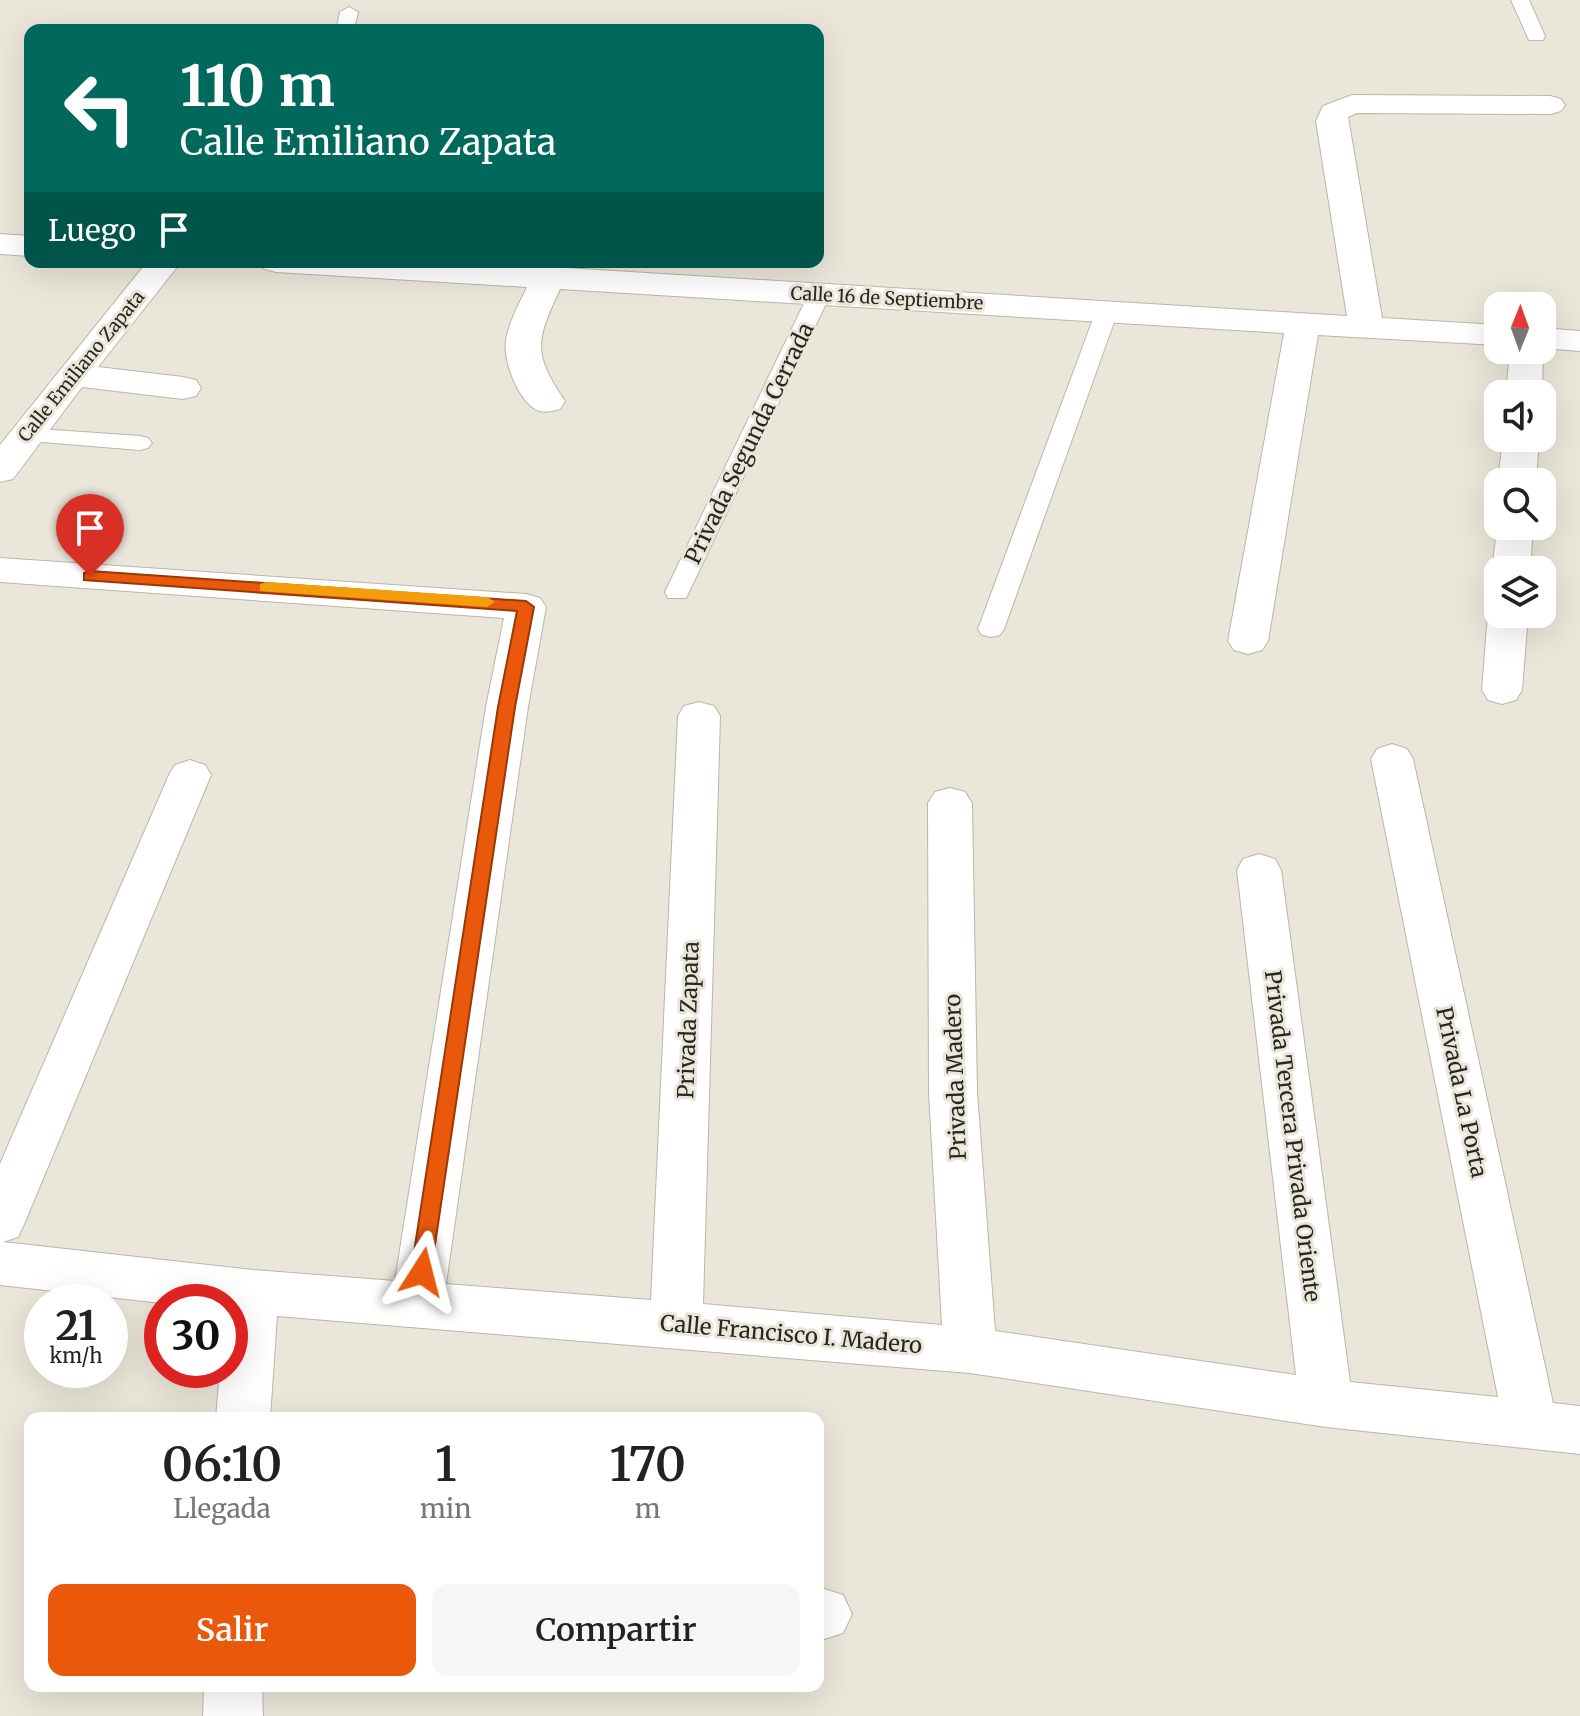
<!DOCTYPE html>
<html lang="es">
<style>
:root{--surface:#fff;--page:#f6f6f6;--text:#222;--muted:#767676;--accent:#ea580c}
body{margin:0;font-family:Merriweather,serif;background:var(--page);color:var(--text);height:100vh;display:flex;flex-direction:column;font-size:30px;white-space:nowrap}
*{box-sizing:border-box;margin:0}
p{font-size:26px;color:var(--muted)}
.icon{flex:none;width:44px;height:44px;fill:none;stroke:currentColor;stroke-width:2;stroke-linecap:round;stroke-linejoin:round}
.map{position:relative;flex:1;overflow:hidden}
.side{position:absolute;left:24px;top:1412px;width:800px;height:280px;display:flex;flex-direction:column;background:var(--surface);border-radius:16px;box-shadow:0 8px 32px #0002}
.side>*{flex:none}
.hud{position:absolute;left:24px;top:24px;width:800px;height:244px;border-radius:16px;box-shadow:0 8px 32px #0002;background:#00695c;color:#fff;overflow:hidden}
.needle{width:52px;rotate:1deg}
.controls{position:absolute;left:1484px;top:292px;display:grid;gap:16px}
.controls a{display:grid;place-items:center;width:72px;height:72px;border-radius:16px;background:var(--surface);box-shadow:0 8px 32px #0002;font-size:40px}
.speed{position:absolute;left:24px;top:1284px;display:flex;gap:16px;font-size:40px;font-weight:700;text-align:center}
.speed>*{display:grid;place-content:center;width:104px;height:104px;border-radius:50%;background:var(--surface);box-shadow:0 8px 32px #0002;line-height:1}
.speed small{font-size:20px;font-weight:400}
.speed .limit{border:12px solid #d22;background:#fff;color:#111}
.pin{position:absolute;display:grid;place-items:center;width:68px;height:68px;color:#fff;margin:-82px -34px;border-radius:50% 50% 50% 0;rotate:-45deg;box-shadow:0 0 8px #0007}
.pin .icon{rotate:45deg}
.me{position:absolute;width:88px;margin:-44px;rotate:9deg;stroke-linejoin:round;filter:drop-shadow(0 0 6px #0008)}
.turn{display:flex;align-items:center;gap:28px;height:168px;padding:0 24px;font-size:36px}
.turn .icon{width:104px;height:104px;stroke-width:2.5}
.turn b{display:block;font-size:56px;line-height:68px}
.then{display:flex;align-items:center;height:76px;padding:0 24px;background:#0003;gap:16px;font-size:30px}
.eta{display:flex;justify-content:space-evenly;align-items:center;height:136px;text-align:center}
.eta b{font-size:48px;font-weight:600;line-height:56px}
.button{display:flex;gap:16px;margin-top:auto;padding:16px 24px}
.button a{flex:1;height:92px;border-radius:16px;background:var(--accent);color:#fff;font-size:32px;font-weight:600;line-height:92px;text-align:center}
.button a+a{background:var(--page);color:var(--text)}
.map>svg:first-child{display:block}
.lines{fill:none;stroke-linecap:round;stroke-linejoin:round}
.lane-casing{stroke:#bab6a9;stroke-width:2}
.street-casing{stroke:#bab6a9;stroke-width:2}
.lane{fill:#fff;fill-rule:evenodd}
.street{fill:#fff;fill-rule:evenodd}
.route{fill:#ea580c;stroke:#983908;stroke-width:2}
.slow{fill:#f59e0b}
.labels{text-anchor:middle;dominant-baseline:central;stroke-width:6;stroke-linejoin:round;paint-order:stroke}
.far-street-label{font-size:18px;fill:#282722;stroke:#eae6d9}
.street-label{font-size:22px;fill:#282722;stroke:#eae6d9}
</style>
<div class="map">
<svg width="1580" height="1716" viewBox="0 0 1580 1716">
<rect width="100%" height="100%" fill="#eae6d9"/>
<g class="lines">
<g class="lane-casing">
<g id="lane">
<polygon points="1511,0 1529,0 1545,36 1543,40 1529,40"/>
<polygon points="349,7 358,12 354,30 336,30 340,12"/>
<polygon points="820,287 831,293 689,592 686,598 668,598 665,592 809,293"/>
<polygon points="1107,304 1118,311 1004,629 1000,635 991,637 982,635 978,629 1096,311"/>
<polygon points="25,428 140,436 148,438 152,443 148,448 140,450 17,440 13,435 17,430"/>
</g>
</g>
<g class="street-casing">
<g id="street">
<path d="M1352,95l198,1 11,3 4,6 -4,6 -11,3 -193,-1 -9,4 34,201 116,7v20l-180,-10 -50,306 -6,9 -14,4 -14,-4 -6,-9 56,-308 -724,-44c-24,52 -28,64 5,112l-5,8c-8,2 -17,5 -25,0 -18,-11 -32,-49 -29,-69 3,-18 13,-36 21,-53l-251,-15 -12,-3 -5,-7h185l105,5 798,49 -31,-195 7,-15z"/>
<polygon points="0,234 30,236 30,256 0,254"/>
<polygon points="147,262 181,262 98,367 183,377 196,380 201,388 196,396 183,399 82,387 13,479 0,482 0,445"/>
<polygon points="1542,328 1580,331 1580,351 1543,348 1542,394 1506,394 1510,350 1542,350"/>
<polygon points="1503,438 1539,438 1536,482 1498,482"/>
<polygon points="1498,522 1498,526 1533,526 1530,570 1498,570 1497,579 1492,570"/>
<polygon points="0,558 526,594 540,598 546,607 528,707 446,1284 651,1300 678,716 684,706 699,702 714,706 720,716 703,1304 942,1325 929,1092 928,803 935,792 950,788 965,792 972,803 977,1092 995,1331 1296,1375 1237,870 1243,859 1259,854 1275,859 1281,870 1350,1382 1498,1397 1371,759 1377,749 1392,744 1407,749 1413,759 1553,1403 1580,1406 1580,1454 1326,1427 970,1373 277,1316 270,1418 216,1418 220,1370 230,1370 230,1302 162,1303 0,1285 0,1164 169,775 175,765 190,760 205,765 211,775 25,1222 18,1237 3,1242 253,1270 395,1281 486,707 504,618 0,582"/>
<polygon points="1498,604 1498,614 1528,614 1522,690 1516,700 1502,704 1488,700 1482,690 1488,614"/>
<polygon points="818,1587 843,1595 852,1614 843,1633 818,1641"/>
<polygon points="204,1686 262,1686 263,1716 203,1716"/>
</g>
</g>
<use href="#lane" class="lane"/>
<use href="#street" class="street"/>
</g>
<polygon class="route" points="90,571 526,601 534,607 515,707 430,1278 422,1281 414,1278 411,1272 498,707 517,611 84,580 84,573"/>
<polygon class="slow" points="266,582 487,597 495,602 487,607 260,591 260,584"/>
<g class="labels">
<g class="far-street-label">
<text transform="translate(887 298) rotate(3)">Calle 16 de Septiembre</text>
<text transform="translate(81 366) rotate(-51)">Calle Emiliano Zapata</text>
</g>
<g class="street-label">
<text transform="translate(749 443) rotate(-64)">Privada Segunda Cerrada</text>
<text transform="translate(688 1020) rotate(-88)">Privada Zapata</text>
<text transform="translate(955 1077) rotate(-92)">Privada Madero</text>
<text transform="translate(1462 1092) rotate(78)">Privada La Porta</text>
<text transform="translate(1293 1136) rotate(83)">Privada Tercera Privada Oriente</text>
<text transform="translate(791 1334) rotate(5)">Calle Francisco I. Madero</text>
</g>
</g>
</svg>
<div class="controls">
<a><svg class="needle" viewBox="-14 -14 28 28"><path d="M0-13l5 13h-10z" fill="#e53935"/><path d="M0 13l5-13h-10z" fill="#767676"/></svg></a>
<a><svg class="icon" aria-label="sound" viewBox="0 0 24 24"><path d="M4 9h4l5-4v14l-5-4H4zM17 9q2 3 0 6"/></svg></a>
<a><svg class="icon" aria-label="search" viewBox="0 0 24 24"><circle cx="10" cy="10" r="6"/><path d="M15 15l6 6"/></svg></a>
<a><svg class="icon" aria-label="layers" viewBox="0 0 24 24"><path d="M12 4l9 5-9 5-9-5zM3 14l9 5 9-5"/></svg></a>
</div>
<div class="speed"><div>21<small>km/h</small></div><div class="limit">30</div></div>
<div class="pin" style="left:90px;top:576px;background:#d93025"><svg class="icon" aria-label="arrive" viewBox="0 0 24 24"><path d="M6 21V4h12l-3 4 3 4H6"/></svg></div>
<svg class="me" style="left:422px;top:1272px" viewBox="-20 -20 40 40"><path d="M0-17L14 15 0 8-14 15z" fill="#ea580c" stroke="#fff" stroke-width="4"/></svg>
<div class="hud">
<div class="turn"><svg class="icon" aria-label="left" viewBox="0 0 24 24"><path d="M17 20v-9H6M10 6l-5 5 5 5"/></svg><div><b>110 m</b>Calle Emiliano Zapata</div></div>
<div class="then">Luego<svg class="icon" aria-label="arrive" viewBox="0 0 24 24"><path d="M6 21V4h12l-3 4 3 4H6"/></svg></div>
</div>
<section class="side">
<div class="eta">
<div><b>06:10</b><p>Llegada</p></div>
<div><b>1</b><p>min</p></div>
<div><b>170</b><p>m</p></div>
</div>
<div class="button"><a>Salir</a><a>Compartir</a></div>
</section>
</div>
